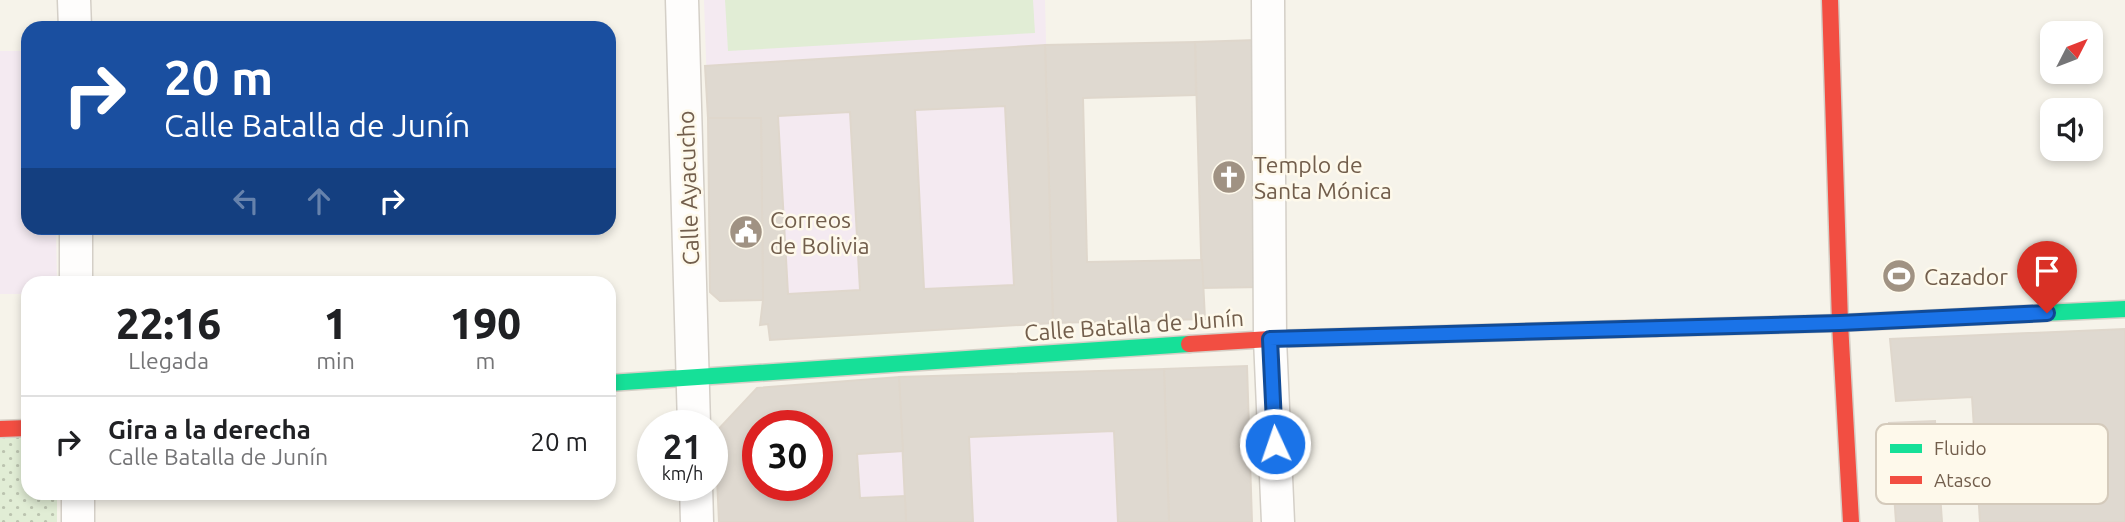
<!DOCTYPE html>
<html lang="es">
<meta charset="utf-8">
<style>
:root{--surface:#fff;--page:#f2f2f2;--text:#202124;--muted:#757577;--line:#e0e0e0}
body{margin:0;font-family:Ubuntu,sans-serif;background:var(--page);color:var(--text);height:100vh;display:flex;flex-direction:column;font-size:26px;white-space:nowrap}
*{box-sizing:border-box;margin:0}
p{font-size:23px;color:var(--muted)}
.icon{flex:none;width:38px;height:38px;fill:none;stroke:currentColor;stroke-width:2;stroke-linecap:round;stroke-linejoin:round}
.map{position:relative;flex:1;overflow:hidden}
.details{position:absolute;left:21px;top:276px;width:595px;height:224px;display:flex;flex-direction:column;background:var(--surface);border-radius:21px;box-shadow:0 4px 10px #0003}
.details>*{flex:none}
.hud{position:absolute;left:21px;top:21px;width:595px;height:214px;border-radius:21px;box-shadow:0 4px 10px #0003;background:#1a4fa0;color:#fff;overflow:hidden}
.needle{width:46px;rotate:48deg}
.controls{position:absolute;left:2040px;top:21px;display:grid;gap:14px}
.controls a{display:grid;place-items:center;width:63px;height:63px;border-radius:14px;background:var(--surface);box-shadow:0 4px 10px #0003;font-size:35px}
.speed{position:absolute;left:637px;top:410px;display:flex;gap:14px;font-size:35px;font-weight:700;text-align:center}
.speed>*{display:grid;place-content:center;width:91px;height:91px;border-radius:50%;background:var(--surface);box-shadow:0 4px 10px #0003;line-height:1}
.speed small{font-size:18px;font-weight:400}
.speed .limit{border:10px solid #d22;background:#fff;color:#111}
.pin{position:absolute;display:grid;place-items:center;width:60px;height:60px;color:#fff;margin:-72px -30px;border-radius:50% 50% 50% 0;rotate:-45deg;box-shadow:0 0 7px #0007}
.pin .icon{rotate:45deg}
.me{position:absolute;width:77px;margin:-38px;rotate:357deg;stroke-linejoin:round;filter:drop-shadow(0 0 5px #0008)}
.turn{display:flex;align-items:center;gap:24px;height:147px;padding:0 28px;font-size:32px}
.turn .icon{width:91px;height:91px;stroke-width:2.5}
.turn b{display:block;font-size:49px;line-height:60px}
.lanes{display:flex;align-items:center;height:66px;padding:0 28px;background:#0003;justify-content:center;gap:35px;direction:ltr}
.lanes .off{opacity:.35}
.eta{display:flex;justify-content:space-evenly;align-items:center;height:119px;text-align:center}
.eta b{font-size:42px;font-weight:800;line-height:49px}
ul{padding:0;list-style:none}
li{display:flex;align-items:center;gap:21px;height:91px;padding:0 28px;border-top:2px solid var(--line)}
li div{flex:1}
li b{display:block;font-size:26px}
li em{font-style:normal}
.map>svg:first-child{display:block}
.education{fill:#f4eaf1;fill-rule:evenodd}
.green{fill:#e1edd5}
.park{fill:url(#park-dots)}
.building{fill:#dfd9d0;stroke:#dfd7cc;stroke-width:2;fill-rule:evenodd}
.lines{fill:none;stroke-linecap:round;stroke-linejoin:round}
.street-casing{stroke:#d4cfc7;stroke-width:35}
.fast-casing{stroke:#d5cfc6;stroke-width:19}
.jam-casing{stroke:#d5cfc6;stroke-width:19}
.street{stroke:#fefdfc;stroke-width:32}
.fast{stroke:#16e098;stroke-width:16}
.jam{stroke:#f24e42;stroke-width:16}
.route-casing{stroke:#114b97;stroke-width:18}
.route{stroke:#1a73e8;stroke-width:12}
.labels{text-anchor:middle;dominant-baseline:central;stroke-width:5;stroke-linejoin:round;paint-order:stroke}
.poi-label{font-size:23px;fill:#725e4c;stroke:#fef9eb;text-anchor:start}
.street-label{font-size:23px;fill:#725e4c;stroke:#fef9eb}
.key{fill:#fef9eb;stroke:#d4cabb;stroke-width:2}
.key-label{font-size:19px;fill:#725e4c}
</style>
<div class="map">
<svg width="2125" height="522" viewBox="0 0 2125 522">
<defs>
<pattern id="park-dots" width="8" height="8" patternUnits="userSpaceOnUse" patternTransform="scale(1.75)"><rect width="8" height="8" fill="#e1edd5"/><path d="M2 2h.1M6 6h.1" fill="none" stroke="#bbc3af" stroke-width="1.8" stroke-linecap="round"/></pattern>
</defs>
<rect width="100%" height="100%" fill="#f6f3ea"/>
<g class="education">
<polygon points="704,0 1045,0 1053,323 770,340 768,325 760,325 763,300 760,118 708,118"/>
<polygon points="0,51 28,51 28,228 56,228 57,283 28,284 28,294 0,294"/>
<path d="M1164,369l5,153h-450l-4,-89 42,-45 142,-11zM758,425h59v60h-59z"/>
</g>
<polygon class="green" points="725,0 1033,0 1035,33 728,51"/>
<polygon class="park" points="28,436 28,494 57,494 57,522 0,522 0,439"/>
<g class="building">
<polygon points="1256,40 1263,287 1202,288 1195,42"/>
<polygon points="1195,42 1196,95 1083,98 1087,262 1202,260 1205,319 1053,323 1045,45"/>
<path d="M1045,45l8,278 -283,17 -2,-16 -8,1 3,-25 -2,-182h-53l-3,-52zM1005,106l9,179 -90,4 -9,-179zM850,112l10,178 -72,4 -10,-178z"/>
<polygon points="708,118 761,118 763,300 720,301 710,292"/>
<polygon points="2125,329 2125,522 1980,522 1972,397 1896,401 1890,339"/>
<polygon points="1247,366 1252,522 1169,522 1164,369"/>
<polygon points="1164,369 1169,522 1118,522 1114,431 969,437 973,522 906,522 899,377"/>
<path d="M899,377l4,74 -46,3 3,44 45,-2 1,26h-187l-4,-89 42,-45zM758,425h59v60h-59z"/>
<polygon points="1935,421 1942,522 1896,522 1889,423"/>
</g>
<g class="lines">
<g class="street-casing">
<g id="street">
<polyline points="74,0 75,28"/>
<polyline points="682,0 694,425"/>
<polyline points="1268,0 1270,339 1278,522"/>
<polyline points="76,228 76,284"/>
<polyline points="696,485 697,522"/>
<polyline points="78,494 78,522"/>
</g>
</g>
<g class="fast-casing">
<g id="fast">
<polyline points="1656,328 1840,323 2125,309"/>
<polyline points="609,383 1189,344"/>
</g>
</g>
<g class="jam-casing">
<g id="jam">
<polyline points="1830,0 1840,323 1851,522"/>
<polyline points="1189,344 1270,339 1656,328"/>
<polyline points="0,429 28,428"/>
</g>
</g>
<use href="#street" class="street"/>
<use href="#fast" class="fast"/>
<use href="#jam" class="jam"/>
</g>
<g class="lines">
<g class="route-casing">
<polyline id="route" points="1275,444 1270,339 1840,323 2047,313"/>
</g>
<use href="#route" class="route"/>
</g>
<defs>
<g id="church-disc" transform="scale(1.75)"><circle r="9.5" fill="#a09283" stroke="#fef9eb"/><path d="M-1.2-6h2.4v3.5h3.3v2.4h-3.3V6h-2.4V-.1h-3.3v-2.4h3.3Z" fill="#fff"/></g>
<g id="civic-disc" transform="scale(1.75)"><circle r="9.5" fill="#a09283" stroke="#fef9eb"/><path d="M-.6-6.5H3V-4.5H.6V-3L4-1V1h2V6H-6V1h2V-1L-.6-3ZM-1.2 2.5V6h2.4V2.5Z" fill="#fff"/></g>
<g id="stadium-disc" transform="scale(1.75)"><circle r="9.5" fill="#a09283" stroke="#fef9eb"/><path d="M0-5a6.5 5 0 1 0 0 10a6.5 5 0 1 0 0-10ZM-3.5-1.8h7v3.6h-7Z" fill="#fff"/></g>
</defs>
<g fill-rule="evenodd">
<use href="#church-disc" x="1229" y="177"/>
<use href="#civic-disc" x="746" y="232"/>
<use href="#stadium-disc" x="1899" y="276"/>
</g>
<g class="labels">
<g class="poi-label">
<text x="1254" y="164">Templo de<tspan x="1254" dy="26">Santa Mónica</tspan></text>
<text x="770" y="219">Correos<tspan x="770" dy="26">de Bolivia</tspan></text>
<text x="1924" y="276">Cazador</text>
</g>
<g class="street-label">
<text transform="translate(688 188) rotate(-92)">Calle Ayacucho</text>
<text transform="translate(1134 325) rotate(-4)">Calle Batalla de Junín</text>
</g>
</g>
<rect x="1876" y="424" width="232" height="80" rx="10" class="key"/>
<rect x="1890" y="444" width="32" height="9" fill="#16e098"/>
<rect x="1890" y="476" width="32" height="8" fill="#f24e42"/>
<g class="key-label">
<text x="1934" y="455">Fluido</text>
<text x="1934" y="487">Atasco</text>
</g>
</svg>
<div class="controls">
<a><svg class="needle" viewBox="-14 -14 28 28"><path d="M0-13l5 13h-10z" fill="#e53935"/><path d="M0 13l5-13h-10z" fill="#757577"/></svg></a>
<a><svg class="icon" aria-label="sound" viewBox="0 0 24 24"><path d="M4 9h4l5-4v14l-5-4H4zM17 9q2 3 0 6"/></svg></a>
</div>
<div class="speed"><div>21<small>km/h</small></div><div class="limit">30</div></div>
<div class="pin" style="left:2047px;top:313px;background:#d93025"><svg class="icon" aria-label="arrive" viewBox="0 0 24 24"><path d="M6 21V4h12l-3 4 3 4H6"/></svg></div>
<svg class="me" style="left:1275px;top:444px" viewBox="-20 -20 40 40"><circle r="17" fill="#1a73e8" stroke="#fff" stroke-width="3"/><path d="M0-11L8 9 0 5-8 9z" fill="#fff"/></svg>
<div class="hud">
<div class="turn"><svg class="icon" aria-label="right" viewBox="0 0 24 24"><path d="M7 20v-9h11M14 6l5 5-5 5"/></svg><div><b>20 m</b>Calle Batalla de Junín</div></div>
<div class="lanes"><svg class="icon off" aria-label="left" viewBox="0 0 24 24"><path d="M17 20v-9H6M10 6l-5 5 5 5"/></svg><svg class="icon off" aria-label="ahead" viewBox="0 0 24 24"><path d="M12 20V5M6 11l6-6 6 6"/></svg><svg class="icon" aria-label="right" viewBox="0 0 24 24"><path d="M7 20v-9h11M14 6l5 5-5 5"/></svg></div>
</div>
<section class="details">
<div class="eta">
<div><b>22:16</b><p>Llegada</p></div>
<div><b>1</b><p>min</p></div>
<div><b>190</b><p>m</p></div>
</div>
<ul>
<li><svg class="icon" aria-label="right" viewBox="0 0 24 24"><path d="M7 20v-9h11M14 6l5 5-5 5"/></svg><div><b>Gira a la derecha</b><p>Calle Batalla de Junín</p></div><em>20 m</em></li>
</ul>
</section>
</div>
